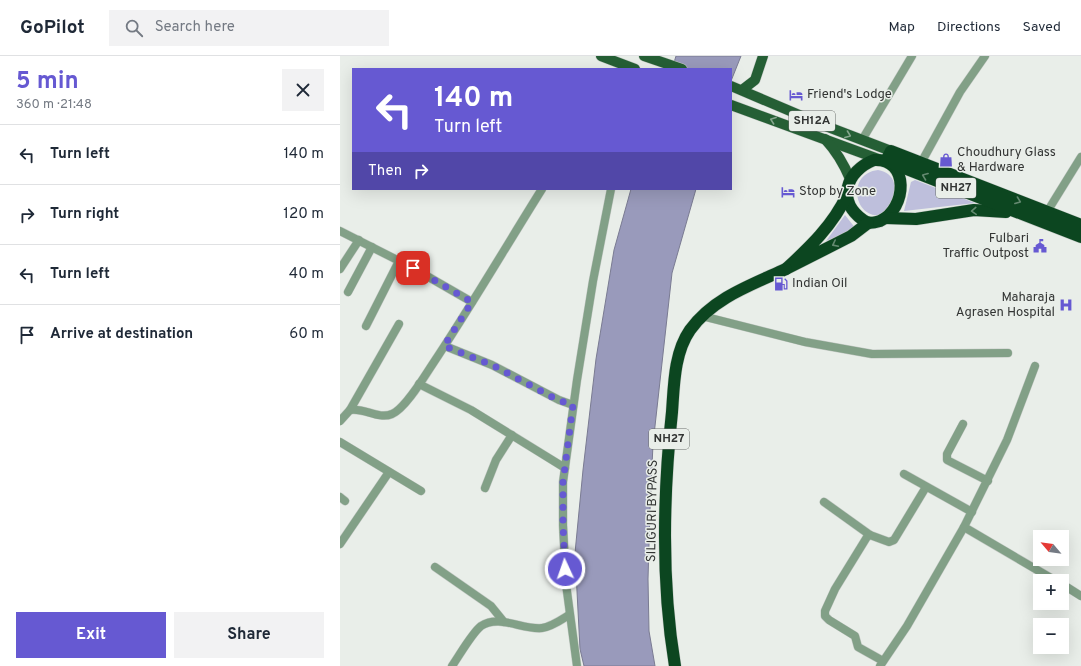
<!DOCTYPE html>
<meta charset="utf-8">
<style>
:root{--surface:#fff;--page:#f2f2f3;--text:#1f2937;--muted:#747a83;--line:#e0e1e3;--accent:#6659d2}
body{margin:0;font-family:Overpass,sans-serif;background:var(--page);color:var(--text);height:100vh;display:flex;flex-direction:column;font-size:15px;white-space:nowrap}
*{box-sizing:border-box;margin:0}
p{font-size:13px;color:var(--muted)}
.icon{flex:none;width:22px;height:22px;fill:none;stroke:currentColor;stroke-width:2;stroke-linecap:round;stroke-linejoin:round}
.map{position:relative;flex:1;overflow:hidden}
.panel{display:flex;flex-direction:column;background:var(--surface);width:340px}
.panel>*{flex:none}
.banner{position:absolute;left:12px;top:12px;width:380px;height:122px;border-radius:0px;box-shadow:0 4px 16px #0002;background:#6659d2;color:#fff;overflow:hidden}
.needle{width:26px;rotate:299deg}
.tools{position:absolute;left:693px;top:474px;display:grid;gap:8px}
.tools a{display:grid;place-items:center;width:36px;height:36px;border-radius:0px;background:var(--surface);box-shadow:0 4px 16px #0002;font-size:20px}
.pin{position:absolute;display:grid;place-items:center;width:34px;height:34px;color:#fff;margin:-17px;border-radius:8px;box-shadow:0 2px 6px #0006}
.me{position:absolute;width:44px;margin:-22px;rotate:357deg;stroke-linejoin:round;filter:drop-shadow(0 0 3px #0008)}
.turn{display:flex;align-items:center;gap:14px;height:84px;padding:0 16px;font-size:18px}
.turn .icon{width:52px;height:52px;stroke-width:2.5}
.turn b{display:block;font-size:28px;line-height:34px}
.then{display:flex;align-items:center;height:38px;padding:0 16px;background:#0003;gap:8px;font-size:15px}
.round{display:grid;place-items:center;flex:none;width:42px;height:42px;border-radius:0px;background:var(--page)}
.summary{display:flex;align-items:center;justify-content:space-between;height:68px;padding:0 16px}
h1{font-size:24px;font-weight:700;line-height:30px;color:var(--accent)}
.primary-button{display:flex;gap:8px;margin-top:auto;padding:8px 16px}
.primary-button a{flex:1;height:46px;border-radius:0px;background:var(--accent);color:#fff;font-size:16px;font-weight:700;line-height:46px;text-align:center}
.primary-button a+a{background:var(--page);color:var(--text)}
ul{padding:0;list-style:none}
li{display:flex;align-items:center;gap:12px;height:60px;padding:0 16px;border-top:1px solid var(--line)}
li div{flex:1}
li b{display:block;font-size:15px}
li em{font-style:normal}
header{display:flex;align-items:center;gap:24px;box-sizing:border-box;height:56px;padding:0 20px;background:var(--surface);border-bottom:1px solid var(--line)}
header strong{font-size:19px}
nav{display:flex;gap:22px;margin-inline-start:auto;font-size:14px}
.search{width:280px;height:36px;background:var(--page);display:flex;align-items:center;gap:10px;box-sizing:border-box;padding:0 14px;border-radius:0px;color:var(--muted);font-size:15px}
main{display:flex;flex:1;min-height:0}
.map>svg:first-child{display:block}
.green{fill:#bebfdc}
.water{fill:#999abb;stroke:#7a7b92}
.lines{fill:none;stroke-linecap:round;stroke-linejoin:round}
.street-casing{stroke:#c4c9c5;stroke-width:9}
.primary-casing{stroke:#c4c9c5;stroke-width:11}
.highway-casing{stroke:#c4c9c5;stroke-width:13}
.street{stroke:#82a087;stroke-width:8}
.primary{stroke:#255f35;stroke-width:10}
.highway{stroke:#0c4620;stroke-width:12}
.oneway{stroke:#87a68f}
.oneway2{stroke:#648970}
.route{stroke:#6659d2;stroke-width:7;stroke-dasharray:0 12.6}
.labels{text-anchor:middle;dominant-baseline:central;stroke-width:3;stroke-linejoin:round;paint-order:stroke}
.shield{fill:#e9eee9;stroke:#696c6a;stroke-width:1}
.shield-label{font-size:12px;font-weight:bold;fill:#323433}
.poi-label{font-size:13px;fill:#323433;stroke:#e9eee9;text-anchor:start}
.street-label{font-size:13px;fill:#323433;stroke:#e9eee9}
</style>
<header>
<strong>GoPilot</strong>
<div class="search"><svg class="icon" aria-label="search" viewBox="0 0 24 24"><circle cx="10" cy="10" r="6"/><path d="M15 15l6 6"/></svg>Search here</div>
<nav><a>Map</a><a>Directions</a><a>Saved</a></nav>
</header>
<main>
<section class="panel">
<div class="summary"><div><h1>5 min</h1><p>360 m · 21:48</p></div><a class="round"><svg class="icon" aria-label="close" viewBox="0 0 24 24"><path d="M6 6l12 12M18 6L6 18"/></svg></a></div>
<ul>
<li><svg class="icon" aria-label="left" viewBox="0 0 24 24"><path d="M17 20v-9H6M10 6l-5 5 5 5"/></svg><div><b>Turn left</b></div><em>140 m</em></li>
<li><svg class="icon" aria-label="right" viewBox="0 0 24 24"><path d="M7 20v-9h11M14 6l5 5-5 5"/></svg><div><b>Turn right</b></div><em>120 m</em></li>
<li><svg class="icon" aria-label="left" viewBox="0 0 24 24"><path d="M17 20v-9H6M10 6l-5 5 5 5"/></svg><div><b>Turn left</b></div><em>40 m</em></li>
<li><svg class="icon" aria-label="arrive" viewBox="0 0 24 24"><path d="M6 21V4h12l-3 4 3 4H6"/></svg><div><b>Arrive at destination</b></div><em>60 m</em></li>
</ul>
<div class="primary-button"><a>Exit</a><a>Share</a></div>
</section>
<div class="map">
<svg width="741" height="610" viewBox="0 0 741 610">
<rect width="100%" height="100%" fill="#e9eee9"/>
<g class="green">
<path d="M538,114c18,3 20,19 13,33 -2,4 -6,7 -8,11 -27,9 -39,-40 -5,-44z"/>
<polygon points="575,124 635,147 564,155 571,126"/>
<polygon points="505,159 516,173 486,185"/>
</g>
<g class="water">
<polygon points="336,0 401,0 391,25 391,13 332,13"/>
<polygon points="291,133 356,133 332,217 313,388 310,454 308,523 309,575 315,610 244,610 240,593 235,497 243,414 256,303 274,194"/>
</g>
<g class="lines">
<g class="street-casing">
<g id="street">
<polyline points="522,84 572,0"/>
<polyline points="581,107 620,36 645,0"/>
<polyline points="707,156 741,101"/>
<polyline points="0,175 73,212 132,246"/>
<polyline points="0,213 19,184"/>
<polyline points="8,236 32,191"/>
<polyline points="362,260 465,286 532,298 668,297"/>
<polyline points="26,270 59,205"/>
<polyline points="105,290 152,309 219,344 233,349"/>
<polyline points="79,328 131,354 225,412"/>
<polyline points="10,354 59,268"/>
<path d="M0,365l10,-11c14,-3 28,10 42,4 13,-5 32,-37 40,-49 38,-57 73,-117 110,-176"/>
<polyline points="623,368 607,398 607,404 648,425"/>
<polyline points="0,386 81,435"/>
<polyline points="564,418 632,456"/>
<polyline points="145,432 156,404 172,379"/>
<polyline points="0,441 5,445"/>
<polyline points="484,446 530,479"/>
<polyline points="624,471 716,525"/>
<polyline points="0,488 49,416"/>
<polyline points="95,511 151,550 164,566"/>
<polyline points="722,528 741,540"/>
<polyline points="543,605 518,591 515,580 489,564 485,560 485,555 495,533 527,481 530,479 549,486 554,484 586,431"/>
<path d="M112,610c7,-10 20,-33 29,-40 18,-12 41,4 61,2 9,-1 19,-8 27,-13"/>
<polyline points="237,610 226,528 223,469 223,426 237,324 253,225 271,133"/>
<polyline points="540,610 567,570 624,471 667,384 695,310"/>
</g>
</g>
<g class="primary-casing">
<g id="primary">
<polyline points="261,0 295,13"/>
<polyline points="304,0 342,13"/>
<polyline points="391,30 483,69 551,95"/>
<polyline points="402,34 415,24 423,0"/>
<polyline points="391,49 541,104"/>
<path d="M485,83c11,12 19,25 25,40"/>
</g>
</g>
<g class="highway-casing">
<g id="highway">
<path d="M534,104c36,-2 33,49 6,61 -7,2 -12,3 -17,-1 -27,-19 -17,-49 11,-60z"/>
<path d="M507,139c-14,30 -37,52 -61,74l65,-33 17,-13"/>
<polyline points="546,162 576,163 634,154 666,156"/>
<polyline points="741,169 551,95 546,105 741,181"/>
<path d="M335,610c-14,-84 -12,-170 -3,-254 2,-27 2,-59 18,-82 23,-32 61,-45 96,-61"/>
</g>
</g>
<use href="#street" class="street"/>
<use href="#primary" class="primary"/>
<use href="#highway" class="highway"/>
</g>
<defs><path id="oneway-chevron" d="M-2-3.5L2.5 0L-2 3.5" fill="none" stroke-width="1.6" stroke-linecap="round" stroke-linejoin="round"/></defs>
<g class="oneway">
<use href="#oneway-chevron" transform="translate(433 64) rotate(-160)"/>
<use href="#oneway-chevron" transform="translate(508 79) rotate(21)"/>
</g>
<g class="oneway2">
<use href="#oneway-chevron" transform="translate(585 120) rotate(-159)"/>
<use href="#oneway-chevron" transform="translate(678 145) rotate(21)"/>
<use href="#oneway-chevron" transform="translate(634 155) rotate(177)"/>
<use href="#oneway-chevron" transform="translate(495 188) rotate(153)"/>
</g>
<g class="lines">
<polyline class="route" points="73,212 132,246 104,290 152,309 218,344 233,349 223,426 223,468 225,513"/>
</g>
<defs>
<g id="hotel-bare" transform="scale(1.08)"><path d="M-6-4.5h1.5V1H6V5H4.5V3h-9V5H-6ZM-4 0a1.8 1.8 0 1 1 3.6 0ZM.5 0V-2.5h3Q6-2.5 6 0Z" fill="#6659d2" stroke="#e9eee9" stroke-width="2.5" paint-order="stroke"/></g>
<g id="shop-bare" transform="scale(1.08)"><path d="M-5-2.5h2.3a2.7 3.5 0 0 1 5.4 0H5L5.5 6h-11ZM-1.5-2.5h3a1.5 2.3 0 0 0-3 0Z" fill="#6659d2" stroke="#e9eee9" stroke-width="2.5" paint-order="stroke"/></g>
<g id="civic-bare" transform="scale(1.08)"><path d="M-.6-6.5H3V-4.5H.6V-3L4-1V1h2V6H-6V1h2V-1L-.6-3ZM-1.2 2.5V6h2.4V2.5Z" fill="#6659d2" stroke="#e9eee9" stroke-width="2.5" paint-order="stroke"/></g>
<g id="fuel-bare" transform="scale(1.08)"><path d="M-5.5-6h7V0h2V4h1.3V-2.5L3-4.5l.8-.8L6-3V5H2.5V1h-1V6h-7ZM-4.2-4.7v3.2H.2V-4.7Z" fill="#6659d2" stroke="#e9eee9" stroke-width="2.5" paint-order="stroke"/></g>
<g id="hospital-bare" transform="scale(1.08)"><path d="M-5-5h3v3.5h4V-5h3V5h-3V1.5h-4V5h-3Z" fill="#6659d2" stroke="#e9eee9" stroke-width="2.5" paint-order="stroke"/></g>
</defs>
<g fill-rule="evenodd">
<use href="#hotel-bare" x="456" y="39"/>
<use href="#shop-bare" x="606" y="104"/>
<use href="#hotel-bare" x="448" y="136"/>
<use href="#civic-bare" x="700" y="190"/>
<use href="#fuel-bare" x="441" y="228"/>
<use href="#hospital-bare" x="726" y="249"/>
</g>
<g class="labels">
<g class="shield">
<rect x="449" y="55" width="46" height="20" rx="3"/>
<rect x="596" y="122" width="40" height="20" rx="3"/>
<rect x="309" y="373" width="40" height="20" rx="3"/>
</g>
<g class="shield-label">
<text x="472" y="65">SH12A</text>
<text x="616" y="132">NH27</text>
<text x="329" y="383">NH27</text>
</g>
<g class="poi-label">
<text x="467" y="39">Friend's Lodge</text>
<text x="617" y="97">Choudhury Glass<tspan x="617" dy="15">&amp; Hardware</tspan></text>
<text x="459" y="136">Stop by Zone</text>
<text x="689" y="183" text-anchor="end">Fulbari<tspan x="689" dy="15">Traffic Outpost</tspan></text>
<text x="452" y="228">Indian Oil</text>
<text x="715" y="242" text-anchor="end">Maharaja<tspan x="715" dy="15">Agrasen Hospital</tspan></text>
</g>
<g class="street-label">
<text transform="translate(313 455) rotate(-89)">SILIGURI BYPASS</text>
</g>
</g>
</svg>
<div class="tools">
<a><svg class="needle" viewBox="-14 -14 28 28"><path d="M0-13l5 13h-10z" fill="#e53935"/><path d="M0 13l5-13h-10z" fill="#747a83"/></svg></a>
<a>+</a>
<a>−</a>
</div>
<div class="pin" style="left:73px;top:212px;background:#d93025"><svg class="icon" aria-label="arrive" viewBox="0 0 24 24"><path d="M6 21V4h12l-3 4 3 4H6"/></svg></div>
<svg class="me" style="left:225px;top:513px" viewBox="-20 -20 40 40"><circle r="17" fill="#6659d2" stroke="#fff" stroke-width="3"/><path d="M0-11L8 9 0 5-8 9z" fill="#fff"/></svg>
<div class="banner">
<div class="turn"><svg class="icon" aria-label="left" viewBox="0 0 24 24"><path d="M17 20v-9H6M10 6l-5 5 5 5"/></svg><div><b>140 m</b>Turn left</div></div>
<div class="then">Then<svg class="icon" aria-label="right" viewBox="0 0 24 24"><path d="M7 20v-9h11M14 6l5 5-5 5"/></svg></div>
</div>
</div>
</main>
